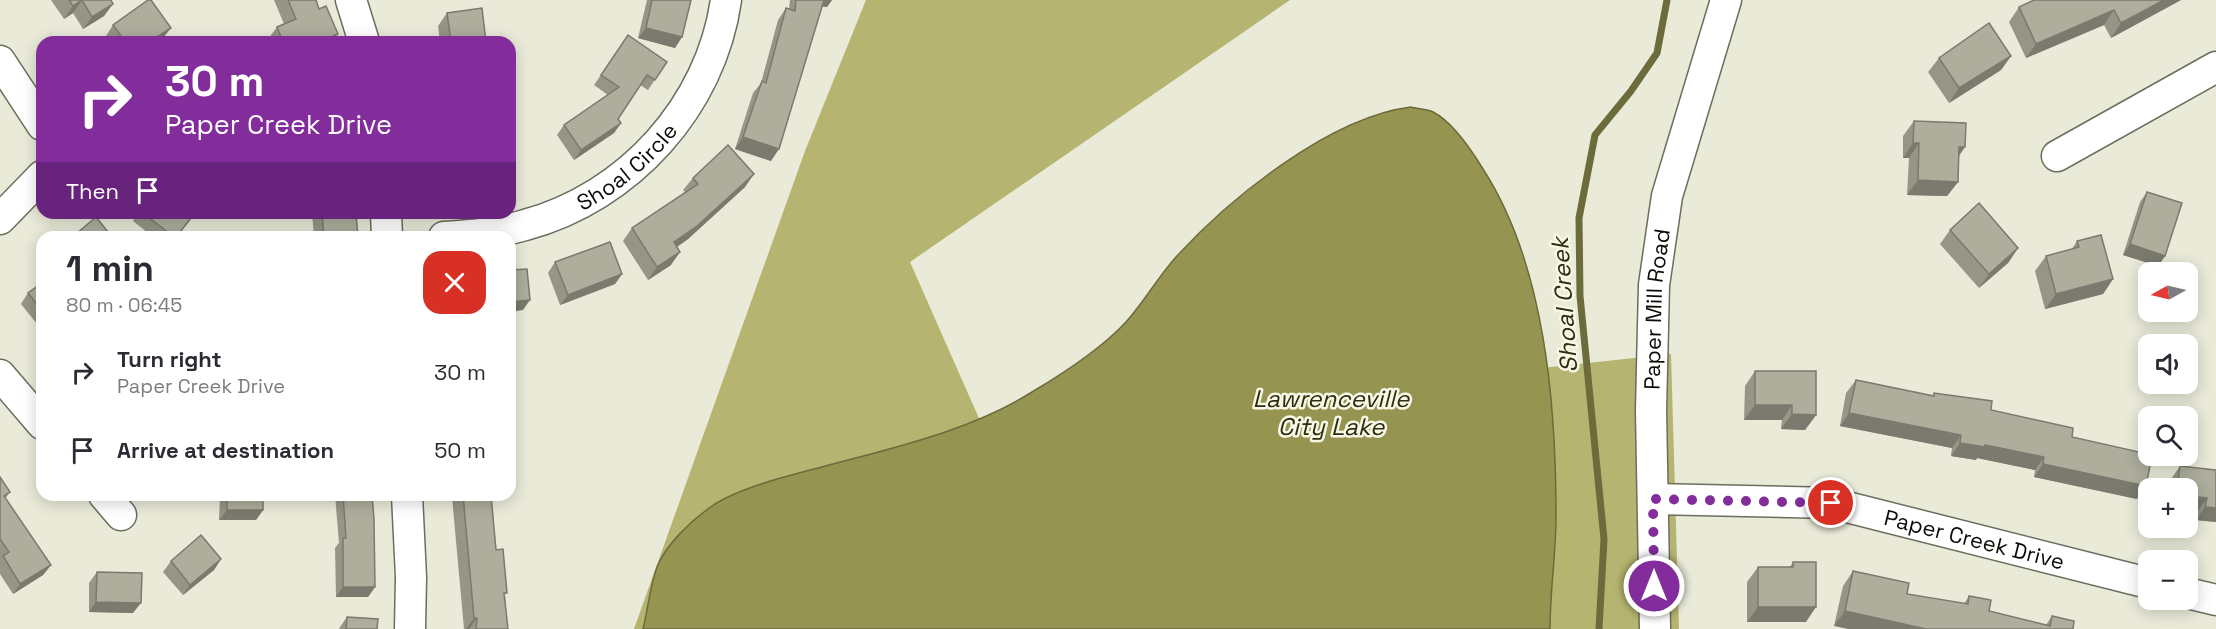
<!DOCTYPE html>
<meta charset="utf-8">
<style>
:root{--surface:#fff;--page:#f2f2f3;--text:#2b2b33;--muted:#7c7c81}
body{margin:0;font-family:"Space Grotesk",sans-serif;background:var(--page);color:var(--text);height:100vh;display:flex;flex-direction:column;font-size:22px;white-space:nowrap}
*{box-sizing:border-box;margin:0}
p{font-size:20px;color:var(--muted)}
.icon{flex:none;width:33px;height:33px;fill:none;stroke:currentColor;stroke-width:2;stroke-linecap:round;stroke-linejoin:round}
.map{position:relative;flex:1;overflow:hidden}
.side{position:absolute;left:36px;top:231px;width:480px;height:270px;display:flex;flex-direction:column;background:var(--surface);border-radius:18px;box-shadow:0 3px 15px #0003}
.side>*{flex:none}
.banner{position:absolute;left:36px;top:36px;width:480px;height:183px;border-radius:18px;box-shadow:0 3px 15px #0003;background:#822d9b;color:#fff;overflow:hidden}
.needle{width:39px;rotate:262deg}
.tools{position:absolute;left:2138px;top:262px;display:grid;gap:12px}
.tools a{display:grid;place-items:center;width:60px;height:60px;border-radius:12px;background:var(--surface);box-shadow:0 3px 15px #0003;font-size:30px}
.pin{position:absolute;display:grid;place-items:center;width:51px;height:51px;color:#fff;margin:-26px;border:3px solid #fff;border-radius:50%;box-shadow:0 2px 6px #0007}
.me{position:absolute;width:66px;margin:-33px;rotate:0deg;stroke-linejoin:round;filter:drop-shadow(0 0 4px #0008)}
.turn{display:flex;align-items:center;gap:21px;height:126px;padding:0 30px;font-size:27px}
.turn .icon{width:78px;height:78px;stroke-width:2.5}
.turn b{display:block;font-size:42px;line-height:51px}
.then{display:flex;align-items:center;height:57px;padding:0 30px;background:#0003;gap:12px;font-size:22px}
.round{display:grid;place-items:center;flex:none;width:63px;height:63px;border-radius:18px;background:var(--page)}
.summary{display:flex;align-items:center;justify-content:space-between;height:102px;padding:0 30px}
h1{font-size:36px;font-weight:600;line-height:45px}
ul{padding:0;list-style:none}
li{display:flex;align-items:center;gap:18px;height:78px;padding:0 30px}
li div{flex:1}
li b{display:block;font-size:22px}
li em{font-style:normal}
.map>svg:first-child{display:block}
.forest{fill:#b5b470}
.water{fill:#959451;stroke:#6c6b3b;stroke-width:1.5}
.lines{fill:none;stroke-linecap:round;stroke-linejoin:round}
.stream{stroke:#6c6b3b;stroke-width:7}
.minor-casing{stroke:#6d6d5e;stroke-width:33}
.minor{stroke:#fff;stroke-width:30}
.wall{fill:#969687}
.shaded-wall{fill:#7a7a6e}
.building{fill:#aeae9d;stroke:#7a7a6e;stroke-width:1.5}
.route{stroke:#822d9b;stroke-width:10;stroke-dasharray:0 18}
.labels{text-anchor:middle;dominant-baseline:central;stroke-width:5;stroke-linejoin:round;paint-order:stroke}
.street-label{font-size:22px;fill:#0c0c07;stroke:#f7f7e6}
.water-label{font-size:24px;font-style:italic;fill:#2e2d0f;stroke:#f7f7e6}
</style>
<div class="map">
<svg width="2216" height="629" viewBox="0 0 2216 629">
<rect width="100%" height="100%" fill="#e9ead8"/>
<g class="forest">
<polygon points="866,0 1290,0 910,262 1072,629 634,629 805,151"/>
<polygon points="1671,354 1679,629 1080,629 1542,368"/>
</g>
<path class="water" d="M1411,107c6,2 16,2 22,5 20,10 39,39 50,57 62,96 73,234 73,347 0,37 -6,75 -6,113h-907c5,-20 7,-43 14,-62 9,-23 35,-47 55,-61 26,-18 79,-31 110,-39 70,-19 148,-36 210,-75 32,-19 68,-42 94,-70 18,-20 32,-45 50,-65 54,-59 154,-140 235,-150z"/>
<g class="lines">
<polyline class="stream" points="1599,629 1604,539 1580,296 1579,218 1595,135 1631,91 1657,53 1667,0"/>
<g class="minor-casing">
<g id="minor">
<polyline points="351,0 364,42"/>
<polyline points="0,61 42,125"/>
<polyline points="2057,156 2216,67"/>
<polyline points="386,213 387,237"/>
<polyline points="0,219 42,176"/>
<path id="s1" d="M444,237c28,-2 54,-4 81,-12 104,-28 186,-119 201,-225"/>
<polyline points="0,375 42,424"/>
<polyline points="104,495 121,515"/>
<polyline points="407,495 411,577 410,629"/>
<path id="s2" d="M1653,499l178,4 317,80"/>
<polyline points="2187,593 2216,600"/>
<path id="s3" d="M1655,629l-4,-219 3,-125 13,-89 59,-196"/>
</g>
</g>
<use href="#minor" class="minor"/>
</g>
<g class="wall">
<polygon points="51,0 111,0 104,16 83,29 73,13 64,19"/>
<polygon points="274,0 316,0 319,9 338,34 334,40 334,42 270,42 268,39 277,27 284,24"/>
<polygon points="647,0 691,0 682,37 675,48 638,38"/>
<polygon points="790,0 832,0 827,7 822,6 771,161 735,149 753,93 761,83 778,20 786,8 789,9"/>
<polygon points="2034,0 2181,0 2111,38 2104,25 2026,58 2009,22 2019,7"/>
<polygon points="447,13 486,42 440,42 438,26"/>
<polygon points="113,25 163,38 159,41 160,42 110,42 106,36"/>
<polygon points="628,35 667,62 648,90 640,85 618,119 621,123 614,133 574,160 557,135 564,125 608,95 594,85"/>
<polygon points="2011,56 2001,70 1949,103 1928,72 1939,58"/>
<polygon points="1914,121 1958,182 1947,196 1907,195 1909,158 1903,158 1903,136"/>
<polygon points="693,178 745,187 688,239 677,247 671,265 648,280 623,241 632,228 685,192 683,190"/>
<polygon points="2147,192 2165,256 2158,266 2123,255 2140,202"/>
<polygon points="138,213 195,213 177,237 153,237 133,221"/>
<polygon points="312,213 356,213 358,237 314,237"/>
<polygon points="1950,230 2018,248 2008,263 1979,288 1940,244"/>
<polygon points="2077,241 2113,279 2103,294 2045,309 2035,271 2046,256 2072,249"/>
<polygon points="555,262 622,274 615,284 560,305 548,273"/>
<polygon points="42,283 42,328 41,329 21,304 28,293"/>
<polygon points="1755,371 1816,415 1805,430 1781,429 1782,420 1744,420 1745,386"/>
<polygon points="1856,380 1932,396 1934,393 1991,410 2072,437 2137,499 2034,477 2035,470 1977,458 1976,460 1951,456 1952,448 1840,426 1846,393"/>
<polygon points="2180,466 2216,470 2216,522 2196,520 2198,511 2187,489 2170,489 2171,479"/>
<polygon points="0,477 10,492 5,499 51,565 43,575 13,594 0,574"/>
<polygon points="220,495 263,495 263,510 256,520 219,520"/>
<polygon points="335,495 372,495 375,587 368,597 336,597 335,548 339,543"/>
<polygon points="454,495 491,495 496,550 505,596 508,629 464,629 452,497"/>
<polygon points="221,559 214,570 183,595 163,572 171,561"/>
<polygon points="1793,562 1806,622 1747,622 1747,582 1758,567 1790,567"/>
<polygon points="1853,571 1907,594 1964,604 1969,596 1989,611 2046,625 2052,616 2073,629 1834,626 1843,586"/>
<polygon points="97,572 133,613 89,612 89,583"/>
<polygon points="347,617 377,629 339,629 340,627"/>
</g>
<g class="shaded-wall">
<polygon points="82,0 73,13 64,19 73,6"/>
<polygon points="822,0 832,0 827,7 818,6"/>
<polygon points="2164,0 2181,0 2111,38 2121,23"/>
<polygon points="113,4 104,16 83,29 92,17"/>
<polygon points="2114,10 2104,25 2026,58 2036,44"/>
<polygon points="171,28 163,38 158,42 157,37"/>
<polygon points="646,28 682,37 675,48 638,38"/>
<polygon points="2011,56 2001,70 1949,103 1959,88"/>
<polygon points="621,123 614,133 574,160 581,150"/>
<polygon points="743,137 779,149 771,161 735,149"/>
<polygon points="1913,143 1919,143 1909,158 1903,158"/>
<polygon points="1959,147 1965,147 1955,162"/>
<polygon points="754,174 745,187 688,239 665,255 674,242"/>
<polygon points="1918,180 1958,182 1947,196 1907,195"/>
<polygon points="2130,244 2165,256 2158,266 2123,255"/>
<polygon points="2018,248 2008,263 1979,288 1989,274"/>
<polygon points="680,252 671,265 648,280 657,267"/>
<polygon points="622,274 615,284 560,305 568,295"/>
<polygon points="2113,279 2103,294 2045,309 2056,294"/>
<polygon points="530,300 523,310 510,312 510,302"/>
<polygon points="1755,405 1792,405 1782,420 1744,420"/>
<polygon points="1849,413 1961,435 1952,448 1840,426"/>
<polygon points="1792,414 1816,415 1805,430 1781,429"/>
<polygon points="1960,443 1985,445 2044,457 2035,470 1977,458 1976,460 1951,456"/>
<polygon points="2043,464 2146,486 2137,499 2034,477"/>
<polygon points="2187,496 2207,498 2198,511 2187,510"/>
<polygon points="2205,507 2216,508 2216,522 2196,520"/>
<polygon points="227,510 263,510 256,520 219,520"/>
<polygon points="221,559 214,570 183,595 190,585"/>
<polygon points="51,565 43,575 13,594 20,584"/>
<polygon points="343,587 375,587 368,597 336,597"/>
<polygon points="96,602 141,603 133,613 89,612"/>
<polygon points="1758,607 1816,607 1806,622 1747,622"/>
<polygon points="1845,611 1926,629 1848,629 1834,626"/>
<polygon points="474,618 477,618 469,629 466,629"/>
</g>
<g class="building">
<polygon points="69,0 111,0 113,4 92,17 82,0 73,6"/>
<polygon points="148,0 151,0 171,28 157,37 160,42 125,42 113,25"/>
<polygon points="288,0 316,0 319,9 326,6 338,34 333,36 334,42 283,42 277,27 296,19"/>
<polygon points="652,0 691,0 682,37 646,28"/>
<polygon points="796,0 824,0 779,149 743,137 762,81 766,83 786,8 795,11"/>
<polygon points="2034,0 2164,0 2121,23 2114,10 2036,44 2019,7"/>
<polygon points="482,8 486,42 451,42 447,13"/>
<polygon points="1989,23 2011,56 1959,88 1939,58"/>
<polygon points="628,35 667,62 655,80 647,75 618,119 621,123 581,150 564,125 619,87 601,75"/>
<polygon points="510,117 513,141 510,141"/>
<polygon points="1914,121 1966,123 1965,147 1959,147 1958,182 1918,180 1919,143 1913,143"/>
<polygon points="728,145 754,174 697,226 674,242 680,252 657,267 632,228 698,184 693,178"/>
<polygon points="2147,192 2182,203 2165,256 2130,244"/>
<polygon points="1979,203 2018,248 1989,274 1950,230"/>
<polygon points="143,213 195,213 176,237 174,237"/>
<polygon points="322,213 356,213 358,237 324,237"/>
<polygon points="96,217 112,237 80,237 77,233"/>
<polygon points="2101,235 2113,279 2056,294 2046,256 2079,247 2077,241"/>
<polygon points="610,242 622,274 568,295 555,262"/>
<polygon points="527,269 530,300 510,302 510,270"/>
<polygon points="42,283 42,311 28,293"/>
<polygon points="1755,371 1816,371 1816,415 1792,414 1792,405 1755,405"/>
<polygon points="1856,380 1934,396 1934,393 1992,401 1991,410 2073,428 2072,437 2148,454 2148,456 2152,456 2146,486 2043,464 2044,457 1985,445 1985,447 1960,443 1961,435 1849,413"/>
<polygon points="2180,466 2216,470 2216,508 2205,507 2207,498 2187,496 2187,489 2177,489"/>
<polygon points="0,477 10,492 4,496 51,565 20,584 3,556 9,552 0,539"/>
<rect x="227" y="495" width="36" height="15"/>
<polygon points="343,495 372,495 374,519 375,587 343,587 343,538 346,538"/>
<polygon points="463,495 491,495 496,550 503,549 507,593 504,593 508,629 476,629 477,618 474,618"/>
<polygon points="201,535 221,559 190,585 171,561"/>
<polygon points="1793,562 1816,562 1816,607 1758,607 1758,567 1793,567"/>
<polygon points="1853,571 1909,583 1907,594 1968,604 1969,596 1991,600 1989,611 2050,626 2052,616 2074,621 2073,629 1926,629 1845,611"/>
<polygon points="97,572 142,573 141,603 96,602"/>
<polygon points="347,617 378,619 377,629 346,629"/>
</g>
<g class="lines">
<polyline class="route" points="1654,586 1653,499 1831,503"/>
</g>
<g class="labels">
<g class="street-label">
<text stroke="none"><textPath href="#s1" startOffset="201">Shoal Circle</textPath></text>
<text stroke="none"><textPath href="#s3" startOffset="320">Paper Mill Road</textPath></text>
<text stroke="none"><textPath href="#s2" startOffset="326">Paper Creek Drive</textPath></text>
</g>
<g class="water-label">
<text transform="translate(1564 305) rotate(-94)">Shoal Creek</text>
<text x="1331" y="398">Lawrenceville<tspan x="1331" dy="28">City Lake</tspan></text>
</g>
</g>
</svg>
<div class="tools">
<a><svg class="needle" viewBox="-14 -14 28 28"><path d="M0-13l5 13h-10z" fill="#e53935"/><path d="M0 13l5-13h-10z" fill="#7c7c81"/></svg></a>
<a><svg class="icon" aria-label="sound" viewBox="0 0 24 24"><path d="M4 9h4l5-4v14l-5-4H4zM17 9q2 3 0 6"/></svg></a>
<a><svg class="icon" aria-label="search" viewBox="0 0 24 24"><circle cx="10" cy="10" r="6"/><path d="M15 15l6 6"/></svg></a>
<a>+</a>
<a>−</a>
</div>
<div class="pin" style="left:1831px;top:503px;background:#d93025"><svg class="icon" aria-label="arrive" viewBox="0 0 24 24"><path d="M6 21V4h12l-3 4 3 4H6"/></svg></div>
<svg class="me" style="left:1654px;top:586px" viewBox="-20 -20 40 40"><circle r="17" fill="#822d9b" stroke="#fff" stroke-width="3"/><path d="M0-11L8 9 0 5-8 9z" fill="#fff"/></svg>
<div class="banner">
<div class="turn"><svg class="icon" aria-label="right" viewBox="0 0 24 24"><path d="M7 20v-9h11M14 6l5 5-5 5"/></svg><div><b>30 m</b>Paper Creek Drive</div></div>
<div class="then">Then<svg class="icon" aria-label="arrive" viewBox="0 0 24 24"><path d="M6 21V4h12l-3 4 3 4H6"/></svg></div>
</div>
<section class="side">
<div class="summary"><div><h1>1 min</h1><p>80 m · 06:45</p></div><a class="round" style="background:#d93025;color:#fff"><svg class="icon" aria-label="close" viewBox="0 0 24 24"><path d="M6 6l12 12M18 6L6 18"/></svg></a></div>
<ul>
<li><svg class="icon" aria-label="right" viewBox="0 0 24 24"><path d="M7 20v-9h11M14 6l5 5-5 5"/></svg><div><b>Turn right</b><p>Paper Creek Drive</p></div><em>30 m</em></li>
<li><svg class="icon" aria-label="arrive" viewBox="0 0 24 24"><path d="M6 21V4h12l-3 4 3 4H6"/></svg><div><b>Arrive at destination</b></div><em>50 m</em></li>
</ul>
</section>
</div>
